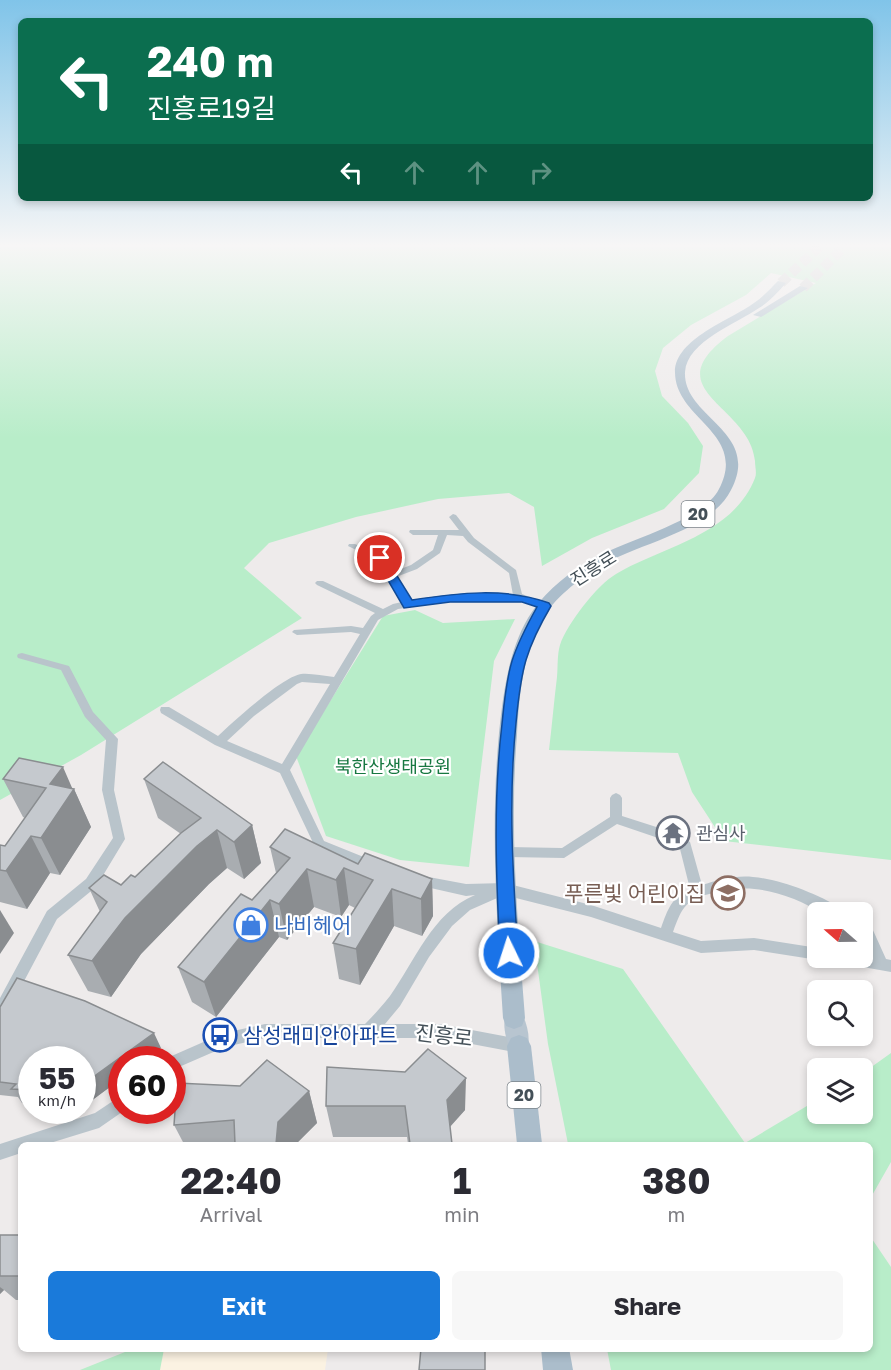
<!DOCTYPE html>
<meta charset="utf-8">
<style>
:root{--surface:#fff;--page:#f7f7f7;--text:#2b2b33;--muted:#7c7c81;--accent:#1a7ada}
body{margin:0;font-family:"Golos Text","Noto Sans KR",sans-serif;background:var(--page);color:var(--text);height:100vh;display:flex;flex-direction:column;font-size:22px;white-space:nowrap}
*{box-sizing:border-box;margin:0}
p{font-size:20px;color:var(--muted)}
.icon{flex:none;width:33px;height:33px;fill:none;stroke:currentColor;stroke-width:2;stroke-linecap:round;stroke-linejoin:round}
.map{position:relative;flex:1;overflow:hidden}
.drawer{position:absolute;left:18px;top:1142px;width:855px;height:210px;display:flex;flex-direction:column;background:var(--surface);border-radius:9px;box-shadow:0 3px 9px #0003}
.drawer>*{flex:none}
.banner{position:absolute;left:18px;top:18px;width:855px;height:183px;border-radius:9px;box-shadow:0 3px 9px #0003;background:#0b6e4f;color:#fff;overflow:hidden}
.needle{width:39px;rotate:290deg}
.fabs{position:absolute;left:807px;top:902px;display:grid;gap:12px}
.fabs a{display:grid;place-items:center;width:66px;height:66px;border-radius:9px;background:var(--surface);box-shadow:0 3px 9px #0003;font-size:30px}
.speed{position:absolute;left:18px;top:1046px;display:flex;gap:12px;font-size:30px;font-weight:700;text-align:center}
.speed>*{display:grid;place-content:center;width:78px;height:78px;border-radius:50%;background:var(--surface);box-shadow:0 3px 9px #0003;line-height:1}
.speed small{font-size:15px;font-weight:400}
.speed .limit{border:9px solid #d22;background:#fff;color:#111}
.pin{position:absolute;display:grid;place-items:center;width:51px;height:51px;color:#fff;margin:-26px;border:3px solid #fff;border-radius:50%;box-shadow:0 2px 6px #0007}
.me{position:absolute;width:66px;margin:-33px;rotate:356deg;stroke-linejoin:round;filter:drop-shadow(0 0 4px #0008)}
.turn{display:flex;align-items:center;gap:21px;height:126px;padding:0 30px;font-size:27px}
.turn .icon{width:78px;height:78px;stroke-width:2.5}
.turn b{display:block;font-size:42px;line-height:51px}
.lanes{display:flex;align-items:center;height:57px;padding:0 30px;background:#0003;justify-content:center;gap:30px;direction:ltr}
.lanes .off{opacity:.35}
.eta{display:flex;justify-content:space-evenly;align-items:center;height:102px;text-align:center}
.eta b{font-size:36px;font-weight:700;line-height:42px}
.button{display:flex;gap:12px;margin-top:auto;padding:12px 30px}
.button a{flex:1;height:69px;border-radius:9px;background:var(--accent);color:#fff;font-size:24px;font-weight:700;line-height:69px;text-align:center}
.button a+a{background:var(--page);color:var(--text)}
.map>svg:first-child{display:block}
.commercial{fill:#fbf2e2}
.green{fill:#b8edc9}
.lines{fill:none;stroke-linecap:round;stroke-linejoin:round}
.primary-tunnel{stroke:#ccccce;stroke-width:10;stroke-dasharray:10 4.5;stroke-linecap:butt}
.street{fill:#b9c4cb;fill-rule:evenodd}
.secondary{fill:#b8c5d0;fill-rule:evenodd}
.primary{fill:#abbdcb;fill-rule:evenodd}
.wall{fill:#a9adb1}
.shaded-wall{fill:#8a8d90}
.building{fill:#c5c9ce;stroke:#8a8d90;stroke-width:1.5}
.route{fill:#1a73e8;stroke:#114b97;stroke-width:1.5}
.labels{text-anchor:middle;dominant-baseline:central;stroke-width:4.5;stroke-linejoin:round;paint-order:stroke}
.shield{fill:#fff;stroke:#7c848a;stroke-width:1.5}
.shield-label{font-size:16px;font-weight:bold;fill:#445058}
.street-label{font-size:18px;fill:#445058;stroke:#fff}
.park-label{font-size:18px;fill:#177841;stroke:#fff}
.worship-label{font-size:18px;fill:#5b616d;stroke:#fff;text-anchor:start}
.near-education-label{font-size:21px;fill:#785e54;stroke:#fff;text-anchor:end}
.near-shop-label{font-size:21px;fill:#366cbe;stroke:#fff;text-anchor:start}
.near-transit-label{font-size:21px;fill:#164399;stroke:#fff;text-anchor:start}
.near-street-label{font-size:21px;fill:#445058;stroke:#fff}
</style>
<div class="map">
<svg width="891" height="1370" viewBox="0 0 891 1370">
<rect width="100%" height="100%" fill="#eeebeb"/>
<polygon class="commercial" points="160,1349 328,1349 325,1370 130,1370"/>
<g class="green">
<path d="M0,247h891v613l-167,-19 -32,-49 -14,-39 -129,-3c3,-25 5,-49 8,-73 1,-10 0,-22 3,-32 7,-21 37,-60 56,-71 47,-28 116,-38 139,-96 2,-5 0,-11 0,-17 -5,-56 -101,-70 -27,-125l88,-53 -45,-10 -25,22 -55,30 -28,23 -8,23 7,25 26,27 15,23 -4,27 -35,36 -72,29 -50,28 -8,-59 -25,-14 -71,6 -82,18 -87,26 -25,25 58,50 -221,137 -81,45z"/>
<polygon points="415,610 443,623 515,619 494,661 469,867 400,860 326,836 296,756 383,616"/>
<polygon points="534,941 623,969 745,1143 817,1100 818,1113 862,1113 863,1073 891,1053 891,1162 870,1199 870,1144 568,1144 548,1044"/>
<polygon points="870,1236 891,1267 891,1370 611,1370 607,1349 870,1348"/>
<polygon points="135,1348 164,1349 160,1370 80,1370"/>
</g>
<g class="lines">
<g class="primary-tunnel">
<polyline points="781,283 819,247"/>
<polyline points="803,288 844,247"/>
</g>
<g class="street">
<path d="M453,514l3,1 18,23 42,32 6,24 26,10 2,2 -5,3 -23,-8h-72l-52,8 -20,11 -88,150 34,71 52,21 2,4 -2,4 -4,1 -56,-22 -36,-76 -65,-28 -54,-32 -1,-3 1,-3h8l49,29c15,-14 64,-59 83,-62 10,-1 22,2 33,3l26,-43 -9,-2 -54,3 -5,-3 2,-2 57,-4 12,2 8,-12 4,-3 -58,-28 -2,-2 2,-2h6l60,28 10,-5 9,-2 -25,-42 -29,-14 1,-2h6l28,12 10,16 18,-7 22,-15 5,-15h-25l-4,-3 1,-2h49l-10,-13zM447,535l16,1 5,6 41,31 4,22h-63l-39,6 -15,-24 21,-8 23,-16zM302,682l28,2 -48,80 -55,-23 27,-25 43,-32z"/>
<polygon points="22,653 69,666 93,712 118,739 114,790 125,839 96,887 57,919 5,1017 0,1019 0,998 47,911 86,879 113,838 102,790 106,740 85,717 61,670 18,658 17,656 18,654"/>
<path d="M616,793l4,2 2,3v18l53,17 15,9 12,43c16,-5 34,-10 51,-8 27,2 64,17 88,31l2,4c-6,0 -14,1 -19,0 -10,-3 -20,-9 -30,-13 -29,-11 -51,-14 -81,-6 -27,6 -31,14 -40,39l28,9 53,-3 64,10v9h5v1l-5,2 -64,-10 -53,3 -110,-36 -87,-22 -34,15 -18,16 -23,31 -29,49 -15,18h55l79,15 5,2 2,5 -2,5 -5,2 -79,-15h-175l-40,9 -53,23v-11h-6l1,-1 57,-25 41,-9h100c9,-9 17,-18 25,-28 25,-35 42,-83 85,-101l-9,1 -53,-12 -1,-4 1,-4 5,-1 48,9 39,-1 86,22 70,23c7,-19 10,-30 29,-39l-10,-40 -13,-8 -50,-17 -53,34 -59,-1 -4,-1 -2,-4 2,-4 4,-1 57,1 48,-31v-19l2,-3z"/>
<polygon points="862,923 872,928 886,959 891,960 891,972 829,961 827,957 862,957 862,955 871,957 862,937"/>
<polygon points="122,1095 122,1110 125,1110 99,1128 47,1144 21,1144 21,1153 0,1160 0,1144 95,1113"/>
</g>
<path class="secondary" d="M514,1008l7,3c6,12 11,30 5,42l-7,3 -7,-3c-6,-12 -11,-30 -5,-42z"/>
<g class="primary">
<path d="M778,281l8,2c-8,9 -17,19 -27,25 -21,15 -72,33 -74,64 -2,46 77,59 46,118 -21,42 -94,53 -132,77 -21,13 -45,31 -57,53 -19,34 -23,76 -25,115 -8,94 1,189 8,283l-3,8 -8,3 -8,-3 -3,-8c-6,-95 -13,-190 -4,-285 4,-38 9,-81 29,-115 13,-22 34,-40 56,-54 34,-23 117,-40 135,-75 29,-56 -43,-69 -44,-116 -1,-34 56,-53 79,-70 9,-6 16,-14 24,-22z"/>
<polygon points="800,286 808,288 761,317 753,315"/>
<polygon points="519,1035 527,1038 531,1046 542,1144 517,1144 507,1046 511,1038"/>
<polygon points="541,1348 569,1348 573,1370 543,1370"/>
</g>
</g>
<g class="wall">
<polygon points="3,779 74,789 91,827 60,875 50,873 27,909 0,902 0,845 5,846 25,818 23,817"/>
<polygon points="144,779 252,825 261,863 244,879 227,868 209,884 141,954 111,997 88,991 68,955 100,912 89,888 121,885 135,877 181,834 158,818"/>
<polygon points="270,847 432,879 433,916 422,936 394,926 360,985 339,979 333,943 355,908 349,905 341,917 314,907 287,940 279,937 216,1017 192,1002 178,967 252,900 276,873"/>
<polygon points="0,1007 161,1048 147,1059 122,1059 122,1078 83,1107 82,1059 32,1059 32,1104 22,1103 18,1097 0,1095"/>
<polygon points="405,1072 465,1110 450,1127 452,1144 408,1144 407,1137 333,1137 326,1106"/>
<polygon points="309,1091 317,1123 296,1144 184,1144 174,1125"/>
<polygon points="0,1235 21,1235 21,1300 16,1300 4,1290 0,1294"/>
</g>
<g class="shaded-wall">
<polygon points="63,767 73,790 74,789 91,827 60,875 41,838 50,784"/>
<polygon points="252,825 261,863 244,879 234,842"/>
<polygon points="217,830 227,868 209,884 141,954 111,997 92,961 125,918 197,846"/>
<polygon points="31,836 50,873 27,909 6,871"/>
<polygon points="344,868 349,905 341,917 336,880"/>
<polygon points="307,869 314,907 287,940 279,904"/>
<polygon points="432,879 433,916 422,936 421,899"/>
<polygon points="392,889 394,926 360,985 356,949"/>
<polygon points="270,900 279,937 216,1017 204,982"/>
<polygon points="0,910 14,933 0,954"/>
<polygon points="154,1033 161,1048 147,1059 122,1059 122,1078 83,1107 82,1085"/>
<polygon points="466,1078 465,1110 446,1131 447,1100"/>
<polygon points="309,1091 317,1123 296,1144 276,1144 278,1122"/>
<polygon points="0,1287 4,1290 0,1294"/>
</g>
<g class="building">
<polygon points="19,758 63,767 50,784 74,789 41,838 31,836 6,871 0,870 0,845 5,846 46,788 3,779"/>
<polygon points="163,762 252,825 234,842 217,830 197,846 125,918 92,961 68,955 107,902 89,888 104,875 121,885 131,875 135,877 181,833 201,818 144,779"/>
<polygon points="285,829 358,864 365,853 432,879 421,899 392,889 356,949 333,943 373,880 344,868 336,880 307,869 279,904 270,900 204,982 178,967 241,894 252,900 290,858 270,847"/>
<polygon points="17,978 85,1001 154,1033 82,1085 82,1059 32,1059 32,1090 11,1089 16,1084 0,1082 0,1007"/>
<polygon points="428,1049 466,1078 447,1100 452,1144 410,1144 405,1106 326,1106 327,1067 405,1072"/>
<polygon points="267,1060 309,1091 278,1122 276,1144 235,1144 234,1120 174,1125 177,1083 240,1086"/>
<rect x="0" y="1235" width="21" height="41"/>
<polygon points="421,1348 485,1348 485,1370 419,1370"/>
</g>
<linearGradient id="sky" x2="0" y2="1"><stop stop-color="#80c4e9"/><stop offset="0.56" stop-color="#f7f6f6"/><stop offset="1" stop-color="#f7f6f6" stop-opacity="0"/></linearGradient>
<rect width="891" height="438" fill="url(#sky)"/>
<path class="route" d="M380,554l6,4 26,42c45,-7 94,-13 137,3l2,3c-10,17 -19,34 -25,54 -6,20 -8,42 -10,63 -8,77 -3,153 2,230l-2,5 -7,3 -6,-3 -3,-5c-4,-76 -7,-153 2,-229 2,-21 4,-43 10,-63 6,-19 15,-36 25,-54l-15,-5h-72l-46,6 -29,-50z"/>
<defs>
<g id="temple-ring" transform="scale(1.725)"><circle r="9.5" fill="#fff" stroke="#6b7280" stroke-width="1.5"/><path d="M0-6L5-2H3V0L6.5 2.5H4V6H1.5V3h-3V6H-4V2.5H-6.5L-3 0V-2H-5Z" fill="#6b7280"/></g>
<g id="school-ring" transform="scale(1.725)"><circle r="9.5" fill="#fff" stroke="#8d6e63" stroke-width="1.5"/><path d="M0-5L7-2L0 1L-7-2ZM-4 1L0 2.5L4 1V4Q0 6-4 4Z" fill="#8d6e63"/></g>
<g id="shop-ring" transform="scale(1.725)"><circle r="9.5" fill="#fff" stroke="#3f7fe0" stroke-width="1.5"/><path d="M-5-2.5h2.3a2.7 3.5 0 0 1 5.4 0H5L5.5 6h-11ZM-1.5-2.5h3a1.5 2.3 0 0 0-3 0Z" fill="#3f7fe0"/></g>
<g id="bus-ring" transform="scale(1.725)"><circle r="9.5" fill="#fff" stroke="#1a4fb4" stroke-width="1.5"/><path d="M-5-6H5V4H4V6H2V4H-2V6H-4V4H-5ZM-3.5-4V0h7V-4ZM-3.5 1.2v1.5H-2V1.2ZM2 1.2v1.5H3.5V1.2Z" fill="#1a4fb4"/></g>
</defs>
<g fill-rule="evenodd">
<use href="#temple-ring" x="673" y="833"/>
<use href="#school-ring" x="728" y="893"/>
<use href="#shop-ring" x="251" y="925"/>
<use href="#bus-ring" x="220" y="1035"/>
</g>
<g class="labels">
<g class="shield">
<rect x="681.5" y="501" width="33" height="26" rx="4.5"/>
<rect x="507.5" y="1082" width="33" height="26" rx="4.5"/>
</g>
<g class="shield-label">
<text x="698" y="514">20</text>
<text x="524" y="1095">20</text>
</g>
<g class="street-label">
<text transform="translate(593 568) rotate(-32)">진흥로</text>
</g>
<g class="park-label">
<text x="393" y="766">북한산생태공원</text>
</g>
<g class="worship-label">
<text x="696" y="833">관심사</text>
</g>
<g class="near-education-label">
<text x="705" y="893">푸른빛 어린이집</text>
</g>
<g class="near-shop-label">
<text x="274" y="925">나비헤어</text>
</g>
<g class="near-transit-label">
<text x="243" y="1035">삼성래미안아파트</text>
</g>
<g class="near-street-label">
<text transform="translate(444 1035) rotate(7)">진흥로</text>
</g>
</g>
</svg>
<div class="fabs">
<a><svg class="needle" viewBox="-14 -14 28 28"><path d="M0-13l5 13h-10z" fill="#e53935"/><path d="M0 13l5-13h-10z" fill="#7c7c81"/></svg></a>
<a><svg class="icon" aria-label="search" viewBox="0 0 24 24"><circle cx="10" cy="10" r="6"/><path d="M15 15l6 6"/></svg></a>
<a><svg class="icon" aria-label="layers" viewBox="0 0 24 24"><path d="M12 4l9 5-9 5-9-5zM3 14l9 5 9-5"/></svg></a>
</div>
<div class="speed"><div>55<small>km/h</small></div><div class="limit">60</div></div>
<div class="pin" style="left:380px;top:558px;background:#d93025"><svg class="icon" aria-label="arrive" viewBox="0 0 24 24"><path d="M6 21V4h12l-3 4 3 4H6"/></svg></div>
<svg class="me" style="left:509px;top:953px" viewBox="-20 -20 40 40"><circle r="17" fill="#1a73e8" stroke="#fff" stroke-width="3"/><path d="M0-11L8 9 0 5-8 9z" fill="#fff"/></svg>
<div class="banner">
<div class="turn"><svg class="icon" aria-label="left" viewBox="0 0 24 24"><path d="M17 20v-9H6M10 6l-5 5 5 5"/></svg><div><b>240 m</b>진흥로19길</div></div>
<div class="lanes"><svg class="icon" aria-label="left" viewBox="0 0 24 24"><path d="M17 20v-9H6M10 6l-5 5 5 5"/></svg><svg class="icon off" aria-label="ahead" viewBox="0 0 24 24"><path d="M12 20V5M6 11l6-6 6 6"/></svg><svg class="icon off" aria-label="ahead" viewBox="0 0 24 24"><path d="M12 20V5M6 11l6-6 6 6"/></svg><svg class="icon off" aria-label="right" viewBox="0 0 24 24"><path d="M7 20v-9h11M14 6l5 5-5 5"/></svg></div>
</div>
<section class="drawer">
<div class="eta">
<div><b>22:40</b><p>Arrival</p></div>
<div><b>1</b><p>min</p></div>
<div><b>380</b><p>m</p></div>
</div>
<div class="button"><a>Exit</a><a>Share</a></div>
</section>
</div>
